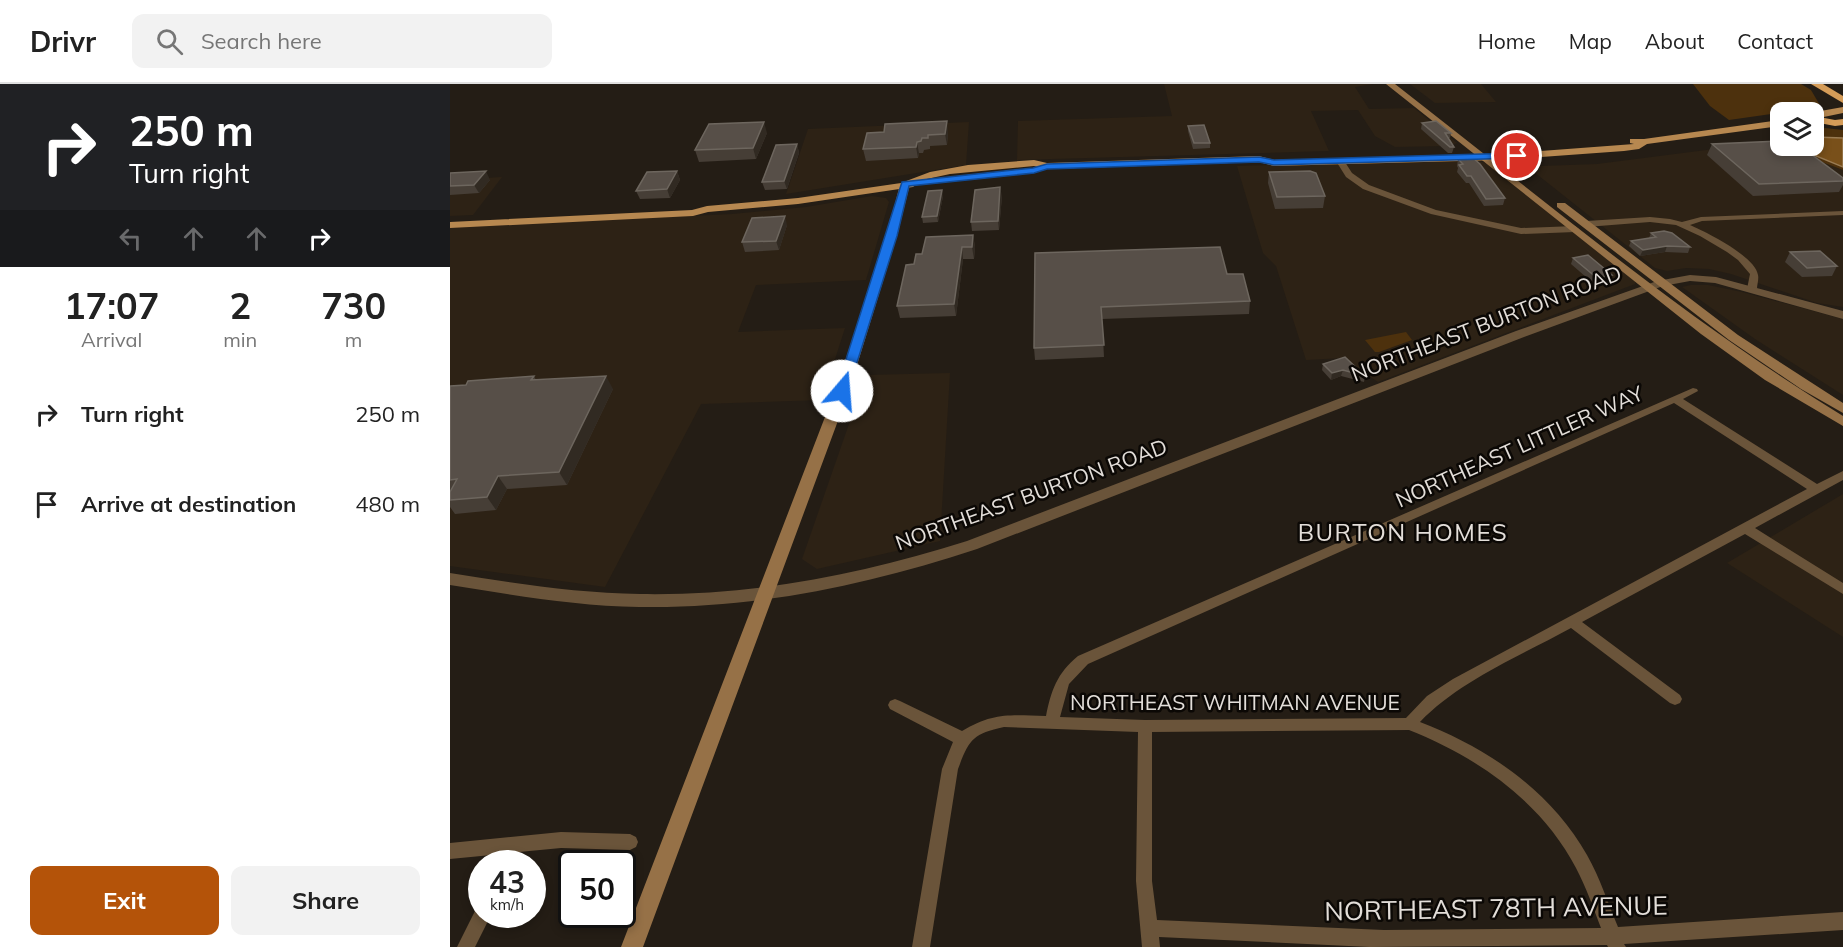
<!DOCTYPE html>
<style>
:root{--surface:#fff;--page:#f2f2f2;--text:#222;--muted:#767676;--line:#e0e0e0;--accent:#b45309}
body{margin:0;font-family:Mulish,sans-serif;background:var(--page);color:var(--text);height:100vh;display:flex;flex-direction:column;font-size:22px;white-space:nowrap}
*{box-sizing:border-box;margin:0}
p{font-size:20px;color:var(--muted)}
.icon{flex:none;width:33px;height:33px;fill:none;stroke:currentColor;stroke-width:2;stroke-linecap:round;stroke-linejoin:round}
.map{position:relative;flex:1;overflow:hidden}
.drawer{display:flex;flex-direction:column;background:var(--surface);width:450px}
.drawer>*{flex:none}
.banner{background:#202124;color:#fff;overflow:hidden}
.tools{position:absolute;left:1320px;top:18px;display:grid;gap:12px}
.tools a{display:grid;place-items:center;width:54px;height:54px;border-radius:12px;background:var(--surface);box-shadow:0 3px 9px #0003;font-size:30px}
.speed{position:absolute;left:18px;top:766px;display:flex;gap:12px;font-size:30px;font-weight:700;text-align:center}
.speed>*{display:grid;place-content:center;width:78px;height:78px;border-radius:50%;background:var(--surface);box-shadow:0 3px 9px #0003;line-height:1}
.speed small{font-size:15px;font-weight:400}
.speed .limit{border:3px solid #111;border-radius:9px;background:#fff;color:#111}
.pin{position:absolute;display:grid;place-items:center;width:51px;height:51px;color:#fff;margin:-26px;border:3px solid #fff;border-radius:50%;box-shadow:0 2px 6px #0007}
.me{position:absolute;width:66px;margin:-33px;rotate:18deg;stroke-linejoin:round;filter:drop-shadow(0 0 4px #0008)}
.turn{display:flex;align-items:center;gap:21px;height:126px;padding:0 30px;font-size:27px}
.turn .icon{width:78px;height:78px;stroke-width:2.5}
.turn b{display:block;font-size:42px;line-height:51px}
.lanes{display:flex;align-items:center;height:57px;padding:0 30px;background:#0003;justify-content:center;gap:30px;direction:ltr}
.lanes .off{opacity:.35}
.eta{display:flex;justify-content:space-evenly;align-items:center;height:102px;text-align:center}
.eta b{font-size:36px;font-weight:700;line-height:42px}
.primary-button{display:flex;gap:12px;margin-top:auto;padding:12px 30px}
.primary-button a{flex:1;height:69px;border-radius:12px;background:var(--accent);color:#fff;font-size:24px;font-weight:700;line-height:69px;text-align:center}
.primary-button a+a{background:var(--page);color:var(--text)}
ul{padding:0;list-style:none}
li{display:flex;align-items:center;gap:18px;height:90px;padding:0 30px}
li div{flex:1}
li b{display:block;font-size:22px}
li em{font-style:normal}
header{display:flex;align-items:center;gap:36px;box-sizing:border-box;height:84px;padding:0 30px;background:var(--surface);border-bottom:2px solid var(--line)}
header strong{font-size:28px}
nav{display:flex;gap:33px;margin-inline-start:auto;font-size:21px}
.search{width:420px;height:54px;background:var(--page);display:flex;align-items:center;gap:15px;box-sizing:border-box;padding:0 21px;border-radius:12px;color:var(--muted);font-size:22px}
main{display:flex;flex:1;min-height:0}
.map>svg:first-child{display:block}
.built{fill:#2d2215}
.green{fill:#4d310d}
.water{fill:#79501a;stroke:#997b53;stroke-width:1.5}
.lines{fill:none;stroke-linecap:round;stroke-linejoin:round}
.minor{fill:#6a543a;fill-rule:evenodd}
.tertiary{fill:#6a543a;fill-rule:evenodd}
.secondary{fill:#967147;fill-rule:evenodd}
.primary{fill:#b78850;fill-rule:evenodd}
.motorway{fill:#d59c58;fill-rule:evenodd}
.wall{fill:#463e36}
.shaded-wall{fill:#312a22}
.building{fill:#574f48;stroke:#6d665e;stroke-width:1.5}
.route{fill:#1a73e8;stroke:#114b97;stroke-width:1.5}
.labels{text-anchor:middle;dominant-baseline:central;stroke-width:5;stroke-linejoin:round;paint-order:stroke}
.street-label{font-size:21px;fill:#e3ded9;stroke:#0b0805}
.quarter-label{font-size:24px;letter-spacing:1.5px;fill:#e3ded9;stroke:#0b0805}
.near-street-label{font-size:26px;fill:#e3ded9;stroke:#0b0805}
</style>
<header>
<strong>Drivr</strong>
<div class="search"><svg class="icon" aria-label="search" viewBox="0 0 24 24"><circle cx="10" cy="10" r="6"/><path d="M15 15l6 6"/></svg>Search here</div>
<nav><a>Home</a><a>Map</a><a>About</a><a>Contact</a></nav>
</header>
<main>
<section class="drawer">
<div class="banner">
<div class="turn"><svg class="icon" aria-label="right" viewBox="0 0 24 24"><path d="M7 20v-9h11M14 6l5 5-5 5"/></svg><div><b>250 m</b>Turn right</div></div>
<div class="lanes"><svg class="icon off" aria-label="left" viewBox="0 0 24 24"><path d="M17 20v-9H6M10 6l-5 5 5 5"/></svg><svg class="icon off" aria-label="ahead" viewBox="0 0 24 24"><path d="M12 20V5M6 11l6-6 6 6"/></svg><svg class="icon off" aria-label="ahead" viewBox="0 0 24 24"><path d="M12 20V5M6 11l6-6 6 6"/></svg><svg class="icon" aria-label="right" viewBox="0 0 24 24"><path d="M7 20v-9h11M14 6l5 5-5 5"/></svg></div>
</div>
<div class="eta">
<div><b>17:07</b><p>Arrival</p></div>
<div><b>2</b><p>min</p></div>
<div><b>730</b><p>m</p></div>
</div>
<ul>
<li><svg class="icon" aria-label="right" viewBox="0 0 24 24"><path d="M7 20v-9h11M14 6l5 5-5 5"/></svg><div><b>Turn right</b></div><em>250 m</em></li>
<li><svg class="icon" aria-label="arrive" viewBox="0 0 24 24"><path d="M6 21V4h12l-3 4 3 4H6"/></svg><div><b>Arrive at destination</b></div><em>480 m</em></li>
</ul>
<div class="primary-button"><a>Exit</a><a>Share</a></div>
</section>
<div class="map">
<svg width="1393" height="863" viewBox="0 0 1393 863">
<rect width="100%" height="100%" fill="#241d15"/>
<g class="built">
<polygon points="714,0 923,0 905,3 919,25 964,24 1007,59 998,62 945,63 925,52 908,26 861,27 879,67 567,76 568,37 722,32"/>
<polygon points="960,0 1031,0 1046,18 985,19"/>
<polygon points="519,38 516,81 336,110 358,45"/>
<polygon points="1319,58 1393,86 1393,223 1367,219 1281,190 1259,185 1236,184 1217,187 1205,184 1084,88 1084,84 1091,82 1147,80"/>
<polygon points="1023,75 1038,80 1185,197 1185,200 928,298 892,274 856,276 826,182 813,169 787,82"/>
<polygon points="52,93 23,131 0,132 0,96"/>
<polygon points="422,112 436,114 439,118 416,196 306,201 288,248 395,244 372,316 251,320 155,503 0,482 0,144 282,130 356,123"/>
<polygon points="1241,201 1258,201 1292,208 1393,235 1393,311 1305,255 1232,203"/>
<polygon points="500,289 490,457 367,485 352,475 416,291"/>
<polygon points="1393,410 1393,553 1277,479"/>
</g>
<g class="green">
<polygon points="1243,0 1351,0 1361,6 1371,23 1279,36 1260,22"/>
<polygon points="1375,44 1393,46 1393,86 1319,58 1330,52 1330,62 1364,62 1364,46"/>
<polygon points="956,248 962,256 929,268 925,268 915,256"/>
</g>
<polygon class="water" points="1364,53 1393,54 1393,83 1342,62 1364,62"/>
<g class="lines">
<g class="minor">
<polygon points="887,75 893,75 902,89 919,101 986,126 1071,144 1125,142 1129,145 1125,148 1071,150 981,130 913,105 896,93 886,77"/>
<path d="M1393,127v4l-141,6 -12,4c16,7 65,31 68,50 1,4 -1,10 -1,14l-5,3 -5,-3 3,-15 -12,-14 -11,-8 -27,-16 -24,-11 -26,-3 -64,5 -4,-3 4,-3 64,-4 20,2 12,3 19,-5z"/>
<path d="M1243,304l4,1 1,2 -15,8 134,85 26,-13v9l-88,48 88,55v11l-98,-60 -163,88 98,73 2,4 -2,4 -5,2 -5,-2 -99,-75c-49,27 -112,53 -151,94 68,26 131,69 167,133 13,23 21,48 31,72l225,-15v18l-219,14 2,3h-18l-1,-2 -237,2 -211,-10 1,10h-18l-6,-66 2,-149 -134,-5c-32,7 -35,13 -46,42l-28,178h-18l30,-178 11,-27 -63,-33 -2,-4 2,-4 5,-2 5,2 62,30c32,-19 48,-16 84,-15 5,-25 11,-43 32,-60zM1224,319l133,86 -354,190 -26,17 -21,22 -261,2 -85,-3 9,-33 19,-20zM959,646c68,27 132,71 167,138 10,19 17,39 25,60l-217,2 -227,-10 -5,-39v-149z"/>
<polygon points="111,748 180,750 186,753 188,758 186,763 180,766 111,764 69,768 64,780 48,780 52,770 0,775 0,759"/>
<polygon points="32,823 32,831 41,831 25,863 7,863 26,825"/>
</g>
<path class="tertiary" d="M1240,191l26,2 127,34v8l-128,-36 -25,-2 -27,5 -139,51 -547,212c-110,36 -221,60 -338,58 -64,-1 -126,-12 -189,-22v-12c63,10 126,20 190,21 112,2 220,-19 327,-53l549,-210 141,-50z"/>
<g class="secondary">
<path d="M936,0h9c147,114 289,235 448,332v10l-78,-46 -64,-46z"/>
<polygon points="455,97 460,100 447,152 399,307 193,863 171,863 385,307 437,152 450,100"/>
<polygon points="1107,119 1115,119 1288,251 1393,319 1393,329 1351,305 1279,256 1107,123"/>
</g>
<g class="primary">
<polygon points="1393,23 1393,29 1364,35 1365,28"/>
<polygon points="1330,36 1330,42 1197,60 1189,65 1174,67 1049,76 824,82 809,78 597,85 584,82 500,90 472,96 463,103 348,120 258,128 243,132 0,144 0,138 242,126 257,122 348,114 451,99 480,88 518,81 584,76 597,79 809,72 824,76 1049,70 1184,60 1180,59 1180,55 1194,55"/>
</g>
<g class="motorway">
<polygon points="1361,0 1373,0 1393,12 1393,19"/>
<polygon points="1364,32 1385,36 1393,35 1393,41 1385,42 1364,38"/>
</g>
</g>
<g class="wall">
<polygon points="972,39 1001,49 1000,54 998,54 1004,63 1002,69 998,69 971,45"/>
<polygon points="738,42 760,59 760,64 743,65 738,47"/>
<polygon points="498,48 497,61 480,62 480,65 474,66 473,69 469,69 468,74 416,77 413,65 417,49"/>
<polygon points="317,49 306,75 249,78 245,66"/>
<polygon points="347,60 349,69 337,105 315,106 312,98"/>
<polygon points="1262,60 1393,94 1393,101 1389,108 1303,112 1257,71"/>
<polygon points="1008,75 1055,114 1053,121 1034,122 1019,99 1016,99 1007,88 1008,84 1007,82"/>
<polygon points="227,87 230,96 220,114 190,115 186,107"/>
<polygon points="819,88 875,112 873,124 825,125 818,99"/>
<polygon points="0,89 40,96 29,109 0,111"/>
<polygon points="493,112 488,138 473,139 472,133"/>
<polygon points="552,112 549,146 522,147 521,138"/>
<polygon points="337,141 329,166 295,168 292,158"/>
<polygon points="1201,149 1240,163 1238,169 1215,168 1190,172 1179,162 1181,157 1199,154"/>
<polygon points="523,151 525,163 524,175 513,175 506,232 450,234 447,222 464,180 472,170"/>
<polygon points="1340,168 1387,182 1382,192 1352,193 1335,178"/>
<polygon points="585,169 777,190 800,217 799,230 652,235 654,273 585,276 584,264"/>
<polygon points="1123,174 1160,197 1144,200 1121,180"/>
<polygon points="873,280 915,292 914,298 891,292 881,296 872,286"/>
<polygon points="84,292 86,296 163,305 117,401 57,405 46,426 5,430 0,423 0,302 16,301"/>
</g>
<g class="shaded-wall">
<polygon points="497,37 498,48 497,61 495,50"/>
<polygon points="314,38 317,49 306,75 303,64"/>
<polygon points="467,58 469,69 468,74 466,63"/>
<polygon points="347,60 349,69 337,105 334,97"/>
<polygon points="36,87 40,96 29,109 24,101"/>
<polygon points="227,87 230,96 220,114 217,105"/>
<polygon points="550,103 552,112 549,146 548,137"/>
<polygon points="492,106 493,112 488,138 487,132"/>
<polygon points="335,132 337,141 329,166 326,157"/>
<polygon points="523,151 525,163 524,175 522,163"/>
<polygon points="1217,162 1215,168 1190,172 1193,166"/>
<polygon points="512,163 513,175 506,232 504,220"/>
<polygon points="1162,191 1160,197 1144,200 1147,194"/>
<polygon points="893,286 891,292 881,296 882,289"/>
<polygon points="156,292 163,305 117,401 109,388"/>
<polygon points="48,392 57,405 46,426 37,413"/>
</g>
<g class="building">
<polygon points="497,37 495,50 478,51 478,54 472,54 471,57 467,58 466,63 413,65 417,49 434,48 435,40"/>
<polygon points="986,37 1001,49 995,49 1004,63 1000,63 972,39"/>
<polygon points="314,38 303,64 245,66 259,40"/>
<polygon points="754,41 760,59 744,59 738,42"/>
<polygon points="1330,57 1330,62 1350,62 1393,94 1393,97 1309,100 1262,60"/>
<polygon points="347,60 334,97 312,98 326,61"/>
<polygon points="1023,74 1030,80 1055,114 1036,115 1021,92 1017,92 1009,81 1013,80 1008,75"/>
<polygon points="36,87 24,101 0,102 0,89"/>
<polygon points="227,87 217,105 186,107 197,88"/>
<polygon points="860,87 866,89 875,112 827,113 819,88"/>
<polygon points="550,103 548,137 521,138 525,106"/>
<polygon points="492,106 487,132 472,133 478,107"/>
<polygon points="335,132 326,157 292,158 302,134"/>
<polygon points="1214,147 1222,149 1240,163 1217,162 1193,166 1181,157 1206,153 1201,149"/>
<polygon points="523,151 522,163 512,163 504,220 447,222 456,181 464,180 466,170 472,170 476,153"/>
<polygon points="770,163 777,190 793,190 800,217 651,223 654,261 584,264 585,169"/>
<polygon points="1370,167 1387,182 1357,184 1340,168"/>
<polygon points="1138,171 1162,191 1147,194 1123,174"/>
<polygon points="895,273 915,292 893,286 882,289 873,280"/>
<polygon points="84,292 81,296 156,292 109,388 48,392 37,413 0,416 0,408 7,395 0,396 0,302 16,301 18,297"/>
</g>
<polygon class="route" points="1067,69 1071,72 1070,74 824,81 809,78 597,85 584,89 459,102 447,152 398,307 392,311 386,307 452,98 583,84 597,80 809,73 824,76"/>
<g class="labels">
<g class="street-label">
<text transform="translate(1036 239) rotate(-21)">NORTHEAST BURTON ROAD</text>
<text transform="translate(1069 362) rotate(-24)">NORTHEAST LITTLER WAY</text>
<text transform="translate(581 410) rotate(-20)">NORTHEAST BURTON ROAD</text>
<text x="785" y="618">NORTHEAST WHITMAN AVENUE</text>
</g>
<g class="quarter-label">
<text x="953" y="448">BURTON HOMES</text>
</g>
<g class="near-street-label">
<text transform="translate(1046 824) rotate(-1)">NORTHEAST 78TH AVENUE</text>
</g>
</g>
</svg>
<div class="tools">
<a><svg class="icon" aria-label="layers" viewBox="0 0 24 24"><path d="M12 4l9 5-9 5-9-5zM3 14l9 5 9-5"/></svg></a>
</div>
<div class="speed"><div>43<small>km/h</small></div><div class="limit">50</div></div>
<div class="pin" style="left:1067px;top:72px;background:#d93025"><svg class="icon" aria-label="arrive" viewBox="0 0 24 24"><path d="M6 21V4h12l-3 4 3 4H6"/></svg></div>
<svg class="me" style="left:392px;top:307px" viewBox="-20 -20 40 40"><circle r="19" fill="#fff"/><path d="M0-13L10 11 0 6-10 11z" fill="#1a73e8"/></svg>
</div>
</main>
